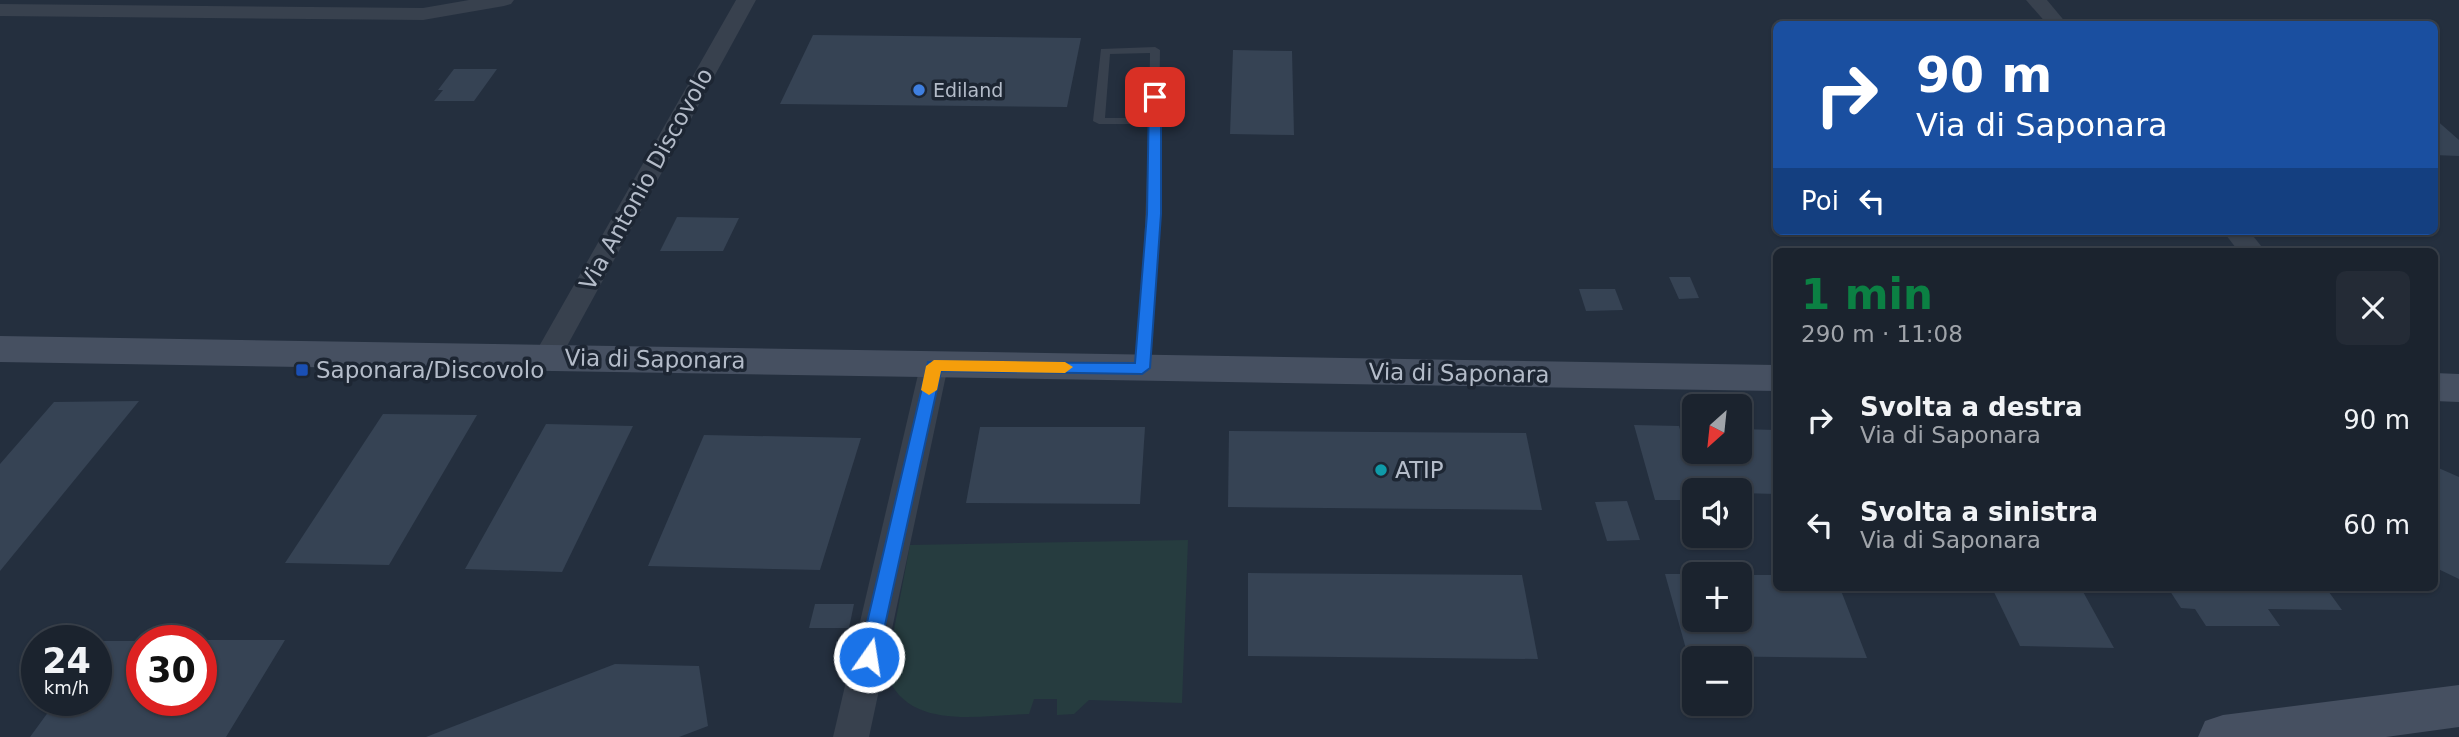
<!DOCTYPE html>
<html lang="it">
<meta charset="utf-8">
<style>
:root{--surface:#1b232e;--page:#242b36;--text:#f1f3f6;--muted:#a0a4aa;--line:#39404a;--accent:#0b8043}
body{margin:0;font-family:"DejaVu Sans",sans-serif;background:var(--page);color:var(--text);height:100vh;display:flex;flex-direction:column;font-size:26px;white-space:nowrap}
*{box-sizing:border-box;margin:0}
p{font-size:23px;color:var(--muted)}
.icon{flex:none;width:38px;height:38px;fill:none;stroke:currentColor;stroke-width:2;stroke-linecap:round;stroke-linejoin:round}
.map{position:relative;flex:1;overflow:hidden}
.drawer{position:absolute;left:1773px;top:248px;width:665px;height:343px;display:flex;flex-direction:column;background:var(--surface);border-radius:10px;box-shadow:0 2px 5px #0004,0 0 0 2px var(--line)}
.drawer>*{flex:none}
.banner{position:absolute;left:1773px;top:21px;width:665px;height:214px;border-radius:10px;box-shadow:0 2px 5px #0004,0 0 0 2px var(--line);background:#1a4fa0;color:#fff;overflow:hidden}
.needle{width:46px;rotate:207deg}
.buttons{position:absolute;left:1682px;top:394px;display:grid;gap:14px}
.buttons a{display:grid;place-items:center;width:70px;height:70px;border-radius:10px;background:var(--surface);box-shadow:0 2px 5px #0004,0 0 0 2px var(--line);font-size:35px}
.speed{position:absolute;left:21px;top:625px;display:flex;gap:14px;font-size:35px;font-weight:700;text-align:center}
.speed>*{display:grid;place-content:center;width:91px;height:91px;border-radius:50%;background:var(--surface);box-shadow:0 2px 5px #0004,0 0 0 2px var(--line);line-height:1}
.speed small{font-size:18px;font-weight:400}
.speed .limit{border:10px solid #d22;background:#fff;color:#111}
.pin{position:absolute;display:grid;place-items:center;width:60px;height:60px;color:#fff;margin:-30px;border-radius:14px;box-shadow:0 4px 10px #0006}
.me{position:absolute;width:77px;margin:-38px;rotate:13deg;stroke-linejoin:round;filter:drop-shadow(0 0 5px #0008)}
.turn{display:flex;align-items:center;gap:24px;height:147px;padding:0 28px;font-size:32px}
.turn .icon{width:91px;height:91px;stroke-width:2.5}
.turn b{display:block;font-size:49px;line-height:60px}
.then{display:flex;align-items:center;height:66px;padding:0 28px;background:#0003;gap:14px;font-size:26px}
.round{display:grid;place-items:center;flex:none;width:74px;height:74px;border-radius:10px;background:var(--page)}
.head{display:flex;align-items:center;justify-content:space-between;height:119px;padding:0 28px}
h1{font-size:42px;font-weight:700;line-height:52px;color:var(--accent)}
ul{padding:0;list-style:none}
li{display:flex;align-items:center;gap:21px;height:105px;padding:0 28px}
li div{flex:1}
li b{display:block;font-size:26px}
li em{font-style:normal}
.map>svg:first-child{display:block}
.green{fill:#263c3f}
.building{fill:#364354}
.lines{fill:none;stroke-linecap:round;stroke-linejoin:round}
.lane{fill:#38414e;fill-rule:evenodd}
.street{fill:#38414e;fill-rule:evenodd}
.secondary{fill:#465061;fill-rule:evenodd}
.route{fill:#1a73e8;stroke:#114b97;stroke-width:2}
.slow{fill:#f59e0b}
.shop-dot{fill:#3f7fe0;stroke:#1d2633;stroke-width:2.5}
.transit-dot{fill:#1a4fb4;stroke:#1d2633;stroke-width:2.5}
.culture-dot{fill:#0f9aa8;stroke:#1d2633;stroke-width:2.5}
.labels{text-anchor:middle;dominant-baseline:central;stroke-width:7;stroke-linejoin:round;paint-order:stroke}
.far-poi-label{font-size:19px;fill:#b4bcc9;stroke:#1d2633;text-anchor:start}
.street-label{font-size:23px;fill:#b4bcc9;stroke:#1d2633}
.poi-label{font-size:23px;fill:#b4bcc9;stroke:#1d2633;text-anchor:start}
</style>
<div class="map">
<svg width="2459" height="737" viewBox="0 0 2459 737">
<rect width="100%" height="100%" fill="#242f3e"/>
<path class="green" d="M1188,540l-6,163 -93,-3 -15,14 -17,1v-16h-23l-5,15c-50,1 -123,18 -143,-42l24,-127z"/>
<g class="building">
<polygon points="813,35 1081,38 1067,107 780,104"/>
<polygon points="1233,50 1292,51 1294,135 1230,134"/>
<polygon points="454,69 497,69 474,101 434,101 443,90 438,90"/>
<polygon points="2434,118 2459,140 2459,156 2434,155"/>
<polygon points="677,217 739,218 723,251 660,251"/>
<polygon points="1669,277 1690,277 1699,298 1679,299"/>
<polygon points="1579,289 1615,289 1623,310 1586,311"/>
<polygon points="139,401 0,571 0,464 54,402"/>
<polygon points="383,414 477,415 389,565 285,563"/>
<polygon points="546,424 633,426 562,572 465,569"/>
<polygon points="1634,425 1679,426 1682,436 1694,436 1694,452 1740,452 1740,429 1776,430 1776,494 1740,493 1740,490 1694,490 1694,500 1655,500"/>
<polygon points="980,427 1145,427 1140,504 966,503"/>
<polygon points="1229,431 1526,433 1542,510 1228,507"/>
<polygon points="704,435 861,438 820,570 648,566"/>
<polygon points="2434,466 2459,477 2459,579 2434,567"/>
<polygon points="1627,501 1640,540 1607,541 1595,502"/>
<polygon points="1248,573 1522,575 1538,659 1248,656"/>
<polygon points="1665,574 1694,574 1694,620 1740,620 1740,575 1776,575 1776,588 1840,588 1867,658 1688,656"/>
<polygon points="1992,588 2081,588 2114,648 2020,646"/>
<polygon points="2168,588 2326,588 2342,610 2268,609 2280,626 2206,626 2195,609 2181,608"/>
<polygon points="815,604 854,604 849,628 809,628"/>
<polygon points="201,640 285,640 226,737 30,737 57,700 96,700 96,641 142,641 142,700 201,700"/>
<polygon points="615,664 699,666 708,726 679,737 426,737"/>
</g>
<g class="lines">
<path class="lane" d="M1155,47l5,3 -2,159 -9,159 -7,5 -7,-5 9,-119 5,-125h-50l-6,-3 8,-72zM1150,53l-1,65h-44l5,-64z"/>
<g class="street">
<polygon points="469,0 514,0 511,4 504,6 423,20 0,16 0,4 423,8"/>
<polygon points="736,0 756,0 561,357 557,364 547,366 537,364 533,357"/>
<polygon points="2026,0 2047,0 2067,24 2047,24"/>
<polygon points="2223,231 2249,231 2266,252 2239,252"/>
<polygon points="934,356 944,359 948,366 869,737 833,737 920,366 924,359"/>
</g>
<g class="secondary">
<polygon points="0,336 1776,365 1776,391 0,362"/>
<polygon points="2434,373 2459,374 2459,402 2434,401"/>
<polygon points="2459,685 2459,727 2386,737 2198,737 2205,721 2223,715"/>
</g>
</g>
<polygon class="route" points="1155,94 1161,97 1161,214 1150,368 1142,374 941,371 878,657 875,663 869,666 862,663 859,657 928,362 1135,363 1147,214 1149,97"/>
<polygon class="slow" points="934,360 1065,362 1073,367 1065,373 941,371 937,390 929,395 921,390 926,366"/>
<circle class="shop-dot" cx="919" cy="90" r="7"/>
<rect class="transit-dot" x="295" y="363" width="14" height="14" rx="3.5"/>
<circle class="culture-dot" cx="1381" cy="470" r="7"/>
<g class="labels">
<g class="far-poi-label">
<text x="933" y="90">Ediland</text>
</g>
<g class="street-label">
<text transform="translate(646 179) rotate(-61)">Via Antonio Discovolo</text>
<text transform="translate(655 359) rotate(1)">Via di Saponara</text>
<text transform="translate(1459 373) rotate(1)">Via di Saponara</text>
</g>
<g class="poi-label">
<text x="316" y="370">Saponara/Discovolo</text>
<text x="1395" y="470">ATIP</text>
</g>
</g>
</svg>
<div class="buttons">
<a><svg class="needle" viewBox="-14 -14 28 28"><path d="M0-13l5 13h-10z" fill="#e53935"/><path d="M0 13l5-13h-10z" fill="#a0a4aa"/></svg></a>
<a><svg class="icon" aria-label="sound" viewBox="0 0 24 24"><path d="M4 9h4l5-4v14l-5-4H4zM17 9q2 3 0 6"/></svg></a>
<a>+</a>
<a>−</a>
</div>
<div class="speed"><div>24<small>km/h</small></div><div class="limit">30</div></div>
<div class="pin" style="left:1155px;top:97px;background:#d93025"><svg class="icon" aria-label="arrive" viewBox="0 0 24 24"><path d="M6 21V4h12l-3 4 3 4H6"/></svg></div>
<svg class="me" style="left:869px;top:657px" viewBox="-20 -20 40 40"><circle r="17" fill="#1a73e8" stroke="#fff" stroke-width="3"/><path d="M0-11L8 9 0 5-8 9z" fill="#fff"/></svg>
<div class="banner">
<div class="turn"><svg class="icon" aria-label="right" viewBox="0 0 24 24"><path d="M7 20v-9h11M14 6l5 5-5 5"/></svg><div><b>90 m</b>Via di Saponara</div></div>
<div class="then">Poi<svg class="icon" aria-label="left" viewBox="0 0 24 24"><path d="M17 20v-9H6M10 6l-5 5 5 5"/></svg></div>
</div>
<section class="drawer">
<div class="head"><div><h1>1 min</h1><p>290 m · 11:08</p></div><a class="round"><svg class="icon" aria-label="close" viewBox="0 0 24 24"><path d="M6 6l12 12M18 6L6 18"/></svg></a></div>
<ul>
<li><svg class="icon" aria-label="right" viewBox="0 0 24 24"><path d="M7 20v-9h11M14 6l5 5-5 5"/></svg><div><b>Svolta a destra</b><p>Via di Saponara</p></div><em>90 m</em></li>
<li><svg class="icon" aria-label="left" viewBox="0 0 24 24"><path d="M17 20v-9H6M10 6l-5 5 5 5"/></svg><div><b>Svolta a sinistra</b><p>Via di Saponara</p></div><em>60 m</em></li>
</ul>
</section>
</div>
